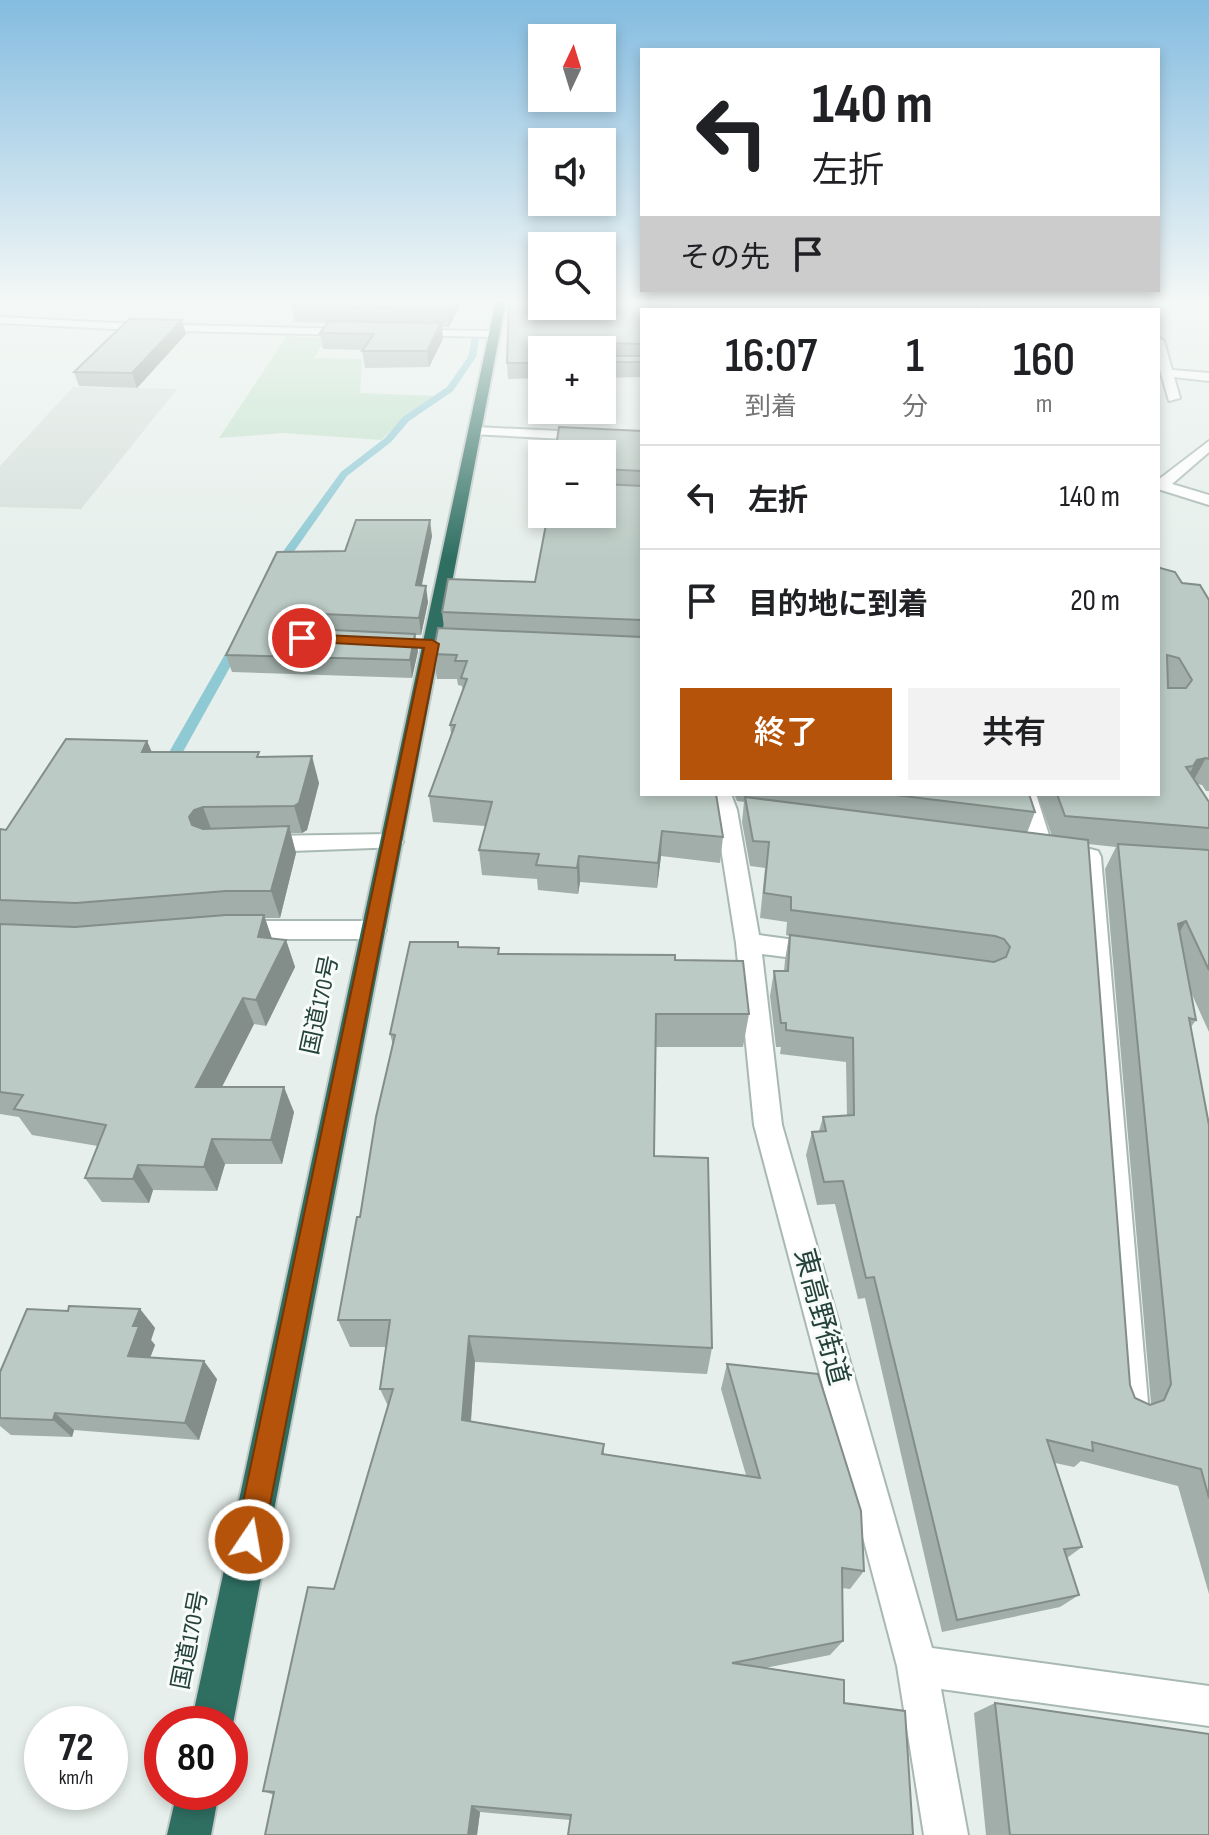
<!DOCTYPE html>
<html lang="ja">
<meta charset="utf-8">
<style>
:root{--surface:#fff;--page:#f2f2f2;--text:#202124;--muted:#757577;--line:#e0e0e0;--accent:#b45309}
body{margin:0;font-family:"Sofia Sans Condensed","Noto Sans JP",sans-serif;background:var(--page);color:var(--text);height:100vh;display:flex;flex-direction:column;font-size:30px;white-space:nowrap}
*{box-sizing:border-box;margin:0}
p{font-size:26px;color:var(--muted)}
.icon{flex:none;width:44px;height:44px;fill:none;stroke:currentColor;stroke-width:2;stroke-linecap:round;stroke-linejoin:round}
.map{position:relative;flex:1;overflow:hidden}
.side{position:absolute;left:640px;top:308px;width:520px;height:488px;display:flex;flex-direction:column;background:var(--surface);border-radius:0px;box-shadow:0 4px 12px #0003}
.side>*{flex:none}
.banner{position:absolute;left:640px;top:48px;width:520px;height:244px;border-radius:0px;box-shadow:0 4px 12px #0003;background:#fff;color:var(--text);overflow:hidden}
.needle{width:52px;rotate:4deg}
.tools{position:absolute;left:528px;top:24px;display:grid;gap:16px}
.tools a{display:grid;place-items:center;width:88px;height:88px;border-radius:0px;background:var(--surface);box-shadow:0 4px 12px #0003;font-size:40px}
.speed{position:absolute;left:24px;top:1706px;display:flex;gap:16px;font-size:40px;font-weight:700;text-align:center}
.speed>*{display:grid;place-content:center;width:104px;height:104px;border-radius:50%;background:var(--surface);box-shadow:0 4px 12px #0003;line-height:1}
.speed small{font-size:20px;font-weight:400}
.speed .limit{border:12px solid #d22;background:#fff;color:#111}
.pin{position:absolute;display:grid;place-items:center;width:68px;height:68px;color:#fff;margin:-34px;border:4px solid #fff;border-radius:50%;box-shadow:0 2px 8px #0007}
.me{position:absolute;width:88px;margin:-44px;rotate:12deg;stroke-linejoin:round;filter:drop-shadow(0 0 6px #0008)}
.turn{display:flex;align-items:center;gap:28px;height:168px;padding:0 40px;font-size:36px}
.turn .icon{width:104px;height:104px;stroke-width:2.5}
.turn b{display:block;font-size:56px;line-height:68px}
.then{display:flex;align-items:center;height:76px;padding:0 40px;background:#0003;gap:16px;font-size:30px}
.eta{display:flex;justify-content:space-evenly;align-items:center;height:136px;text-align:center}
.eta b{font-size:48px;font-weight:600;line-height:56px}
.button{display:flex;gap:16px;margin-top:auto;padding:16px 40px}
.button a{flex:1;height:92px;border-radius:0px;background:var(--accent);color:#fff;font-size:32px;font-weight:600;line-height:92px;text-align:center}
.button a+a{background:var(--page);color:var(--text)}
ul{padding:0;list-style:none}
li{display:flex;align-items:center;gap:24px;height:104px;padding:0 40px;border-top:2px solid var(--line)}
li div{flex:1}
li b{display:block;font-size:30px}
li em{font-style:normal}
.map>svg:first-child{display:block}
.built{fill:#d4dfda}
.green{fill:#bfe0c8}
.lines{fill:none;stroke-linecap:round;stroke-linejoin:round}
.stream{fill:#8ec9d4;fill-rule:evenodd}
.minor-casing{stroke:#a8b8b2;stroke-width:4}
.highway-casing{stroke:#c2cac8;stroke-width:4}
.minor{fill:#fff;fill-rule:evenodd}
.highway{fill:#2f6f62;fill-rule:evenodd}
.wall{fill:#a1aea9;fill-rule:evenodd}
.shaded-wall{fill:#838d89}
.building{fill:#bbcac4;stroke:#838d89;stroke-width:2;fill-rule:evenodd}
.route{fill:#b45309;stroke:#753606;stroke-width:2}
.labels{text-anchor:middle;dominant-baseline:central;stroke-width:6;stroke-linejoin:round;paint-order:stroke}
.street-label{font-size:24px;fill:#24423a;stroke:#f7fbf9}
.near-street-label{font-size:28px;fill:#24423a;stroke:#f7fbf9}
</style>
<div class="map">
<svg width="1209" height="1835" viewBox="0 0 1209 1835">
<rect width="100%" height="100%" fill="#e6efeb"/>
<polygon class="built" points="73,387 177,389 81,509 0,507 0,466"/>
<polygon class="green" points="287,336 326,338 314,358 362,359 360,393 437,396 404,418 381,440 284,433 219,438"/>
<g class="lines">
<g class="stream">
<polygon points="472,337 479,339 476,357 453,391 409,421 391,442 347,476 281,570 273,570 271,568 341,472 385,438 403,417 447,387 468,357"/>
<polygon points="238,638 244,642 174,768 167,772 162,771 160,768 232,642"/>
</g>
<g class="minor-casing">
<g id="minor">
<polygon points="675,301 685,301 685,310 673,310"/>
<polygon points="800,301 810,301 812,310 800,310"/>
<polygon points="978,301 988,301 990,310 978,310"/>
<polygon points="1128,301 1138,301 1144,310 1132,310"/>
<polygon points="0,317 133,324 352,329 358,332 352,335 133,330 0,323"/>
<polygon points="412,330 494,331 500,334 494,337 408,335 408,331"/>
<polygon points="1158,337 1164,341 1172,370 1209,373 1209,381 1174,377 1180,398 1169,401 1158,363"/>
<polygon points="476,427 642,435 642,443 471,434 469,431"/>
<polygon points="1209,441 1209,452 1172,484 1209,495 1209,505 1158,489 1158,480"/>
<polygon points="709,794 731,794 737,810 759,935 817,943 826,945 829,952 826,959 817,961 762,954 782,1125 932,1648 1209,1686 1209,1726 941,1689 968,1835 924,1835 897,1666 754,1125 736,943 715,810"/>
<polygon points="1014,794 1036,794 1054,851 1051,856 1035,856 1032,851"/>
<polygon points="392,834 400,837 403,842 400,847 264,852 256,849 253,844 256,839 264,836"/>
<polygon points="1090,849 1098,851 1101,857 1148,1403 1143,1415 1131,1420 1119,1415 1114,1403 1079,857 1082,851"/>
<polygon points="238,921 374,921 383,924 386,930 383,936 374,939 238,939 229,936 226,930 229,924"/>
</g>
</g>
<g class="highway-casing">
<g id="highway">
<polygon points="496,301 506,301 233,1724 230,1730 230,1724 191,1724"/>
<polygon points="177,1792 219,1792 211,1835 167,1835"/>
</g>
</g>
<use href="#minor" class="minor"/>
<use href="#highway" class="highway"/>
</g>
<g class="wall">
<polygon points="462,301 449,327 442,327 443,339 429,367 365,368 362,351 363,350 323,349 320,333 327,323 295,322 291,305"/>
<polygon points="642,310 642,377 602,378 602,350 542,350 542,378 508,379 507,363"/>
<polygon points="186,334 137,388 79,386 74,372"/>
<polygon points="642,431 642,794 723,837 720,863 661,856 657,888 580,882 578,894 538,890 537,879 482,875 479,850 485,826 433,822 429,796 451,734 450,725 463,692 462,686 458,685 457,679 437,679 433,654 444,628 442,612 535,582 602,454"/>
<polygon points="432,536 422,585 428,602 421,635 415,635 418,651 412,678 232,672 226,655 345,551"/>
<path d="M1160,568l49,32v191h-3l-4,-6 -5,-1 12,18v230l-19,-42 6,30 -5,7 18,98v469l-31,-108 -97,-25 -7,6 -19,-4 27,84 -15,11 12,37 -19,12 -118,25 -77,-334 -7,1 -23,-95 -18,1 -11,-50 6,-23 7,-1 4,-14 24,-1 -1,-54 -66,-8 1,-7h-5l-6,-51 4,-25h10l1,-11 4,-24 -3,-1 1,-13 -27,-4 5,-50 -15,-2 -8,-44 2,-20 -7,-1 -3,-7h295l6,18 -8,21 25,3 -15,-42h121zM1088,844l28,3 -11,22 46,534 -1,2 -15,-7 -5,-13z"/>
<polygon points="147,741 152,752 260,757 319,783 307,830 302,833 290,833 296,853 280,918 265,918 272,939 286,940 295,967 266,1026 254,1024 222,1087 294,1112 282,1164 225,1164 217,1191 153,1190 149,1203 102,1202 85,1178 98,1146 32,1135 19,1117 0,1114 0,829 6,830"/>
<polygon points="458,942 459,947 499,954 675,960 749,1014 743,1047 656,1047 654,1156 712,1348 707,1374 475,1362 471,1422 604,1444 604,1454 746,1475 721,1389 727,1364 864,1571 850,1589 842,1588 843,1641 830,1655 765,1668 570,1820 480,1812 477,1835 265,1835 274,1795 263,1791 334,1589 388,1406 380,1389 386,1347 350,1347 338,1320 360,1217 393,1045 390,1034"/>
<polygon points="140,1309 155,1328 151,1340 155,1345 150,1357 217,1379 199,1440 74,1430 72,1437 11,1435 0,1426 0,1372 68,1311"/>
<polygon points="995,1703 1209,1835 986,1835 974,1713"/>
</g>
<g class="shaded-wall">
<polygon points="452,301 462,301 449,327 447,310"/>
<polygon points="182,320 186,334 137,388 132,373"/>
<polygon points="441,323 443,339 429,367 427,351"/>
<polygon points="430,520 432,536 418,602 416,585"/>
<polygon points="426,586 428,602 421,635 419,618"/>
<polygon points="298,613 302,630 290,637 286,620"/>
<polygon points="415,634 418,651 412,678 410,660"/>
<polygon points="147,741 158,768 142,752"/>
<polygon points="312,756 319,783 307,830 302,833 294,806"/>
<polygon points="1206,758 1192,783 1179,792 1197,760"/>
<polygon points="203,807 213,834 199,843 189,817 194,810"/>
<polygon points="289,826 296,853 280,918 271,891"/>
<polygon points="662,831 661,856 657,888 658,863"/>
<polygon points="579,856 580,882 578,894 577,868"/>
<polygon points="264,915 273,942 258,937"/>
<polygon points="1186,921 1171,947 1178,924"/>
<polygon points="286,940 295,967 266,1026 256,1000"/>
<polygon points="243,998 254,1024 209,1112 196,1087"/>
<polygon points="284,1087 294,1112 282,1164 271,1140"/>
<polygon points="212,1139 225,1164 217,1191 204,1167"/>
<polygon points="138,1165 153,1190 149,1203 133,1179"/>
<polygon points="140,1309 155,1328 151,1340 155,1345 144,1374 128,1356 133,1326"/>
<polygon points="469,1336 475,1362 469,1444 462,1420"/>
<polygon points="204,1361 217,1379 199,1440 185,1423"/>
<polygon points="55,1413 74,1430 72,1437 53,1420"/>
<polygon points="472,1806 480,1812 477,1835 468,1835"/>
</g>
<g class="building">
<polygon points="295,301 452,301 447,310 291,305"/>
<polygon points="509,301 542,301 542,306 602,306 602,301 665,301 670,310 642,310 642,344 602,343 600,350 542,350 542,363 507,363"/>
<polygon points="129,319 182,320 132,373 74,372"/>
<polygon points="329,321 441,323 427,351 362,351 374,334 320,333"/>
<rect x="602" y="356" width="40" height="6"/>
<polygon points="559,427 642,431 642,471 602,469 602,454 555,454"/>
<polygon points="602,484 642,486 642,620 442,612 448,579 535,582 548,514 602,514"/>
<polygon points="356,520 430,520 416,585 426,586 419,618 298,613 286,620 292,628 415,634 410,660 226,655 277,552 345,551"/>
<path d="M1158,565l2,3 15,4 7,11 18,2 9,15v159l-3,-1 -9,2 -4,6 -7,1 23,35v26l-144,-12 -8,-22h101zM1167,655l12,3 13,22 -6,8h-18z"/>
<polygon points="438,628 642,637 642,794 716,794 723,837 662,831 658,863 579,856 577,868 536,865 539,854 479,850 492,802 429,796 455,725 450,725 467,679 461,678 467,661 455,661 457,655 433,654"/>
<polygon points="66,739 147,741 142,752 259,752 257,757 312,756 299,803 294,806 203,807 194,810 189,817 192,825 203,829 289,826 271,891 226,891 76,903 0,900 0,829 6,830"/>
<polygon points="887,794 1029,794 1035,812"/>
<polygon points="745,797 1088,840 1130,1385 1135,1398 1150,1405 1164,1400 1171,1384 1118,844 1209,850 1209,970 1186,921 1178,924 1196,1020 1189,1018 1209,1125 1209,1498 1201,1469 1092,1442 1093,1451 1047,1440 1082,1547 1064,1549 1079,1595 957,1620 874,1277 866,1278 843,1181 824,1182 812,1132 826,1131 823,1117 854,1115 853,1038 786,1030 786,1023 781,1023 774,971 788,971 790,935 994,962 1006,957 1010,947 1004,939 995,936 791,910 791,897 764,893 769,842 753,841"/>
<polygon points="226,915 264,915 258,937 286,940 256,1000 243,998 196,1087 284,1087 271,1140 212,1139 204,1167 138,1165 133,1179 85,1178 106,1125 14,1109 23,1095 0,1092 0,924 75,927"/>
<polygon points="410,942 458,942 458,947 499,948 498,954 675,955 675,960 743,961 749,1014 656,1014 654,1156 708,1158 712,1348 469,1336 462,1420 604,1444 602,1454 760,1478 727,1364 818,1374 861,1511 864,1571 842,1568 843,1641 732,1663 844,1680 844,1703 905,1711 913,1835 568,1835 571,1815 472,1806 468,1835 265,1835 274,1792 263,1791 308,1587 334,1589 393,1389 380,1389 390,1320 338,1320 357,1217 360,1217 376,1117 395,1035 390,1034"/>
<polygon points="69,1306 140,1309 133,1326 139,1326 128,1356 204,1361 185,1423 55,1413 53,1420 0,1418 0,1372 27,1309 68,1311"/>
<polygon points="995,1703 1209,1734 1209,1835 1010,1835"/>
</g>
<linearGradient id="sky" x2="0" y2="1"><stop stop-color="#84bce0"/><stop offset="0.54" stop-color="#f4f8f6"/><stop offset="1" stop-color="#f4f8f6" stop-opacity="0"/></linearGradient>
<rect width="1209" height="558" fill="url(#sky)"/>
<polygon class="route" points="302,634 432,640 439,644 263,1540 259,1550 249,1554 239,1550 235,1540 424,648 297,641 295,638"/>
<g class="labels">
<g class="street-label">
<text transform="translate(320 1005) rotate(-78)">国道170号</text>
<text transform="translate(190 1640) rotate(-79)">国道170号</text>
</g>
<g class="near-street-label">
<text transform="translate(821 1317) rotate(75)">東高野街道</text>
</g>
</g>
</svg>
<div class="tools">
<a><svg class="needle" viewBox="-14 -14 28 28"><path d="M0-13l5 13h-10z" fill="#e53935"/><path d="M0 13l5-13h-10z" fill="#757577"/></svg></a>
<a><svg class="icon" aria-label="sound" viewBox="0 0 24 24"><path d="M4 9h4l5-4v14l-5-4H4zM17 9q2 3 0 6"/></svg></a>
<a><svg class="icon" aria-label="search" viewBox="0 0 24 24"><circle cx="10" cy="10" r="6"/><path d="M15 15l6 6"/></svg></a>
<a>+</a>
<a>−</a>
</div>
<div class="speed"><div>72<small>km/h</small></div><div class="limit">80</div></div>
<div class="pin" style="left:302px;top:638px;background:#d93025"><svg class="icon" aria-label="arrive" viewBox="0 0 24 24"><path d="M6 21V4h12l-3 4 3 4H6"/></svg></div>
<svg class="me" style="left:249px;top:1540px" viewBox="-20 -20 40 40"><circle r="17" fill="#b45309" stroke="#fff" stroke-width="3"/><path d="M0-11L8 9 0 5-8 9z" fill="#fff"/></svg>
<div class="banner">
<div class="turn"><svg class="icon" aria-label="left" viewBox="0 0 24 24"><path d="M17 20v-9H6M10 6l-5 5 5 5"/></svg><div><b>140 m</b>左折</div></div>
<div class="then">その先<svg class="icon" aria-label="arrive" viewBox="0 0 24 24"><path d="M6 21V4h12l-3 4 3 4H6"/></svg></div>
</div>
<section class="side">
<div class="eta">
<div><b>16:07</b><p>到着</p></div>
<div><b>1</b><p>分</p></div>
<div><b>160</b><p>m</p></div>
</div>
<ul>
<li><svg class="icon" aria-label="left" viewBox="0 0 24 24"><path d="M17 20v-9H6M10 6l-5 5 5 5"/></svg><div><b>左折</b></div><em>140 m</em></li>
<li><svg class="icon" aria-label="arrive" viewBox="0 0 24 24"><path d="M6 21V4h12l-3 4 3 4H6"/></svg><div><b>目的地に到着</b></div><em>20 m</em></li>
</ul>
<div class="button"><a>終了</a><a>共有</a></div>
</section>
</div>
